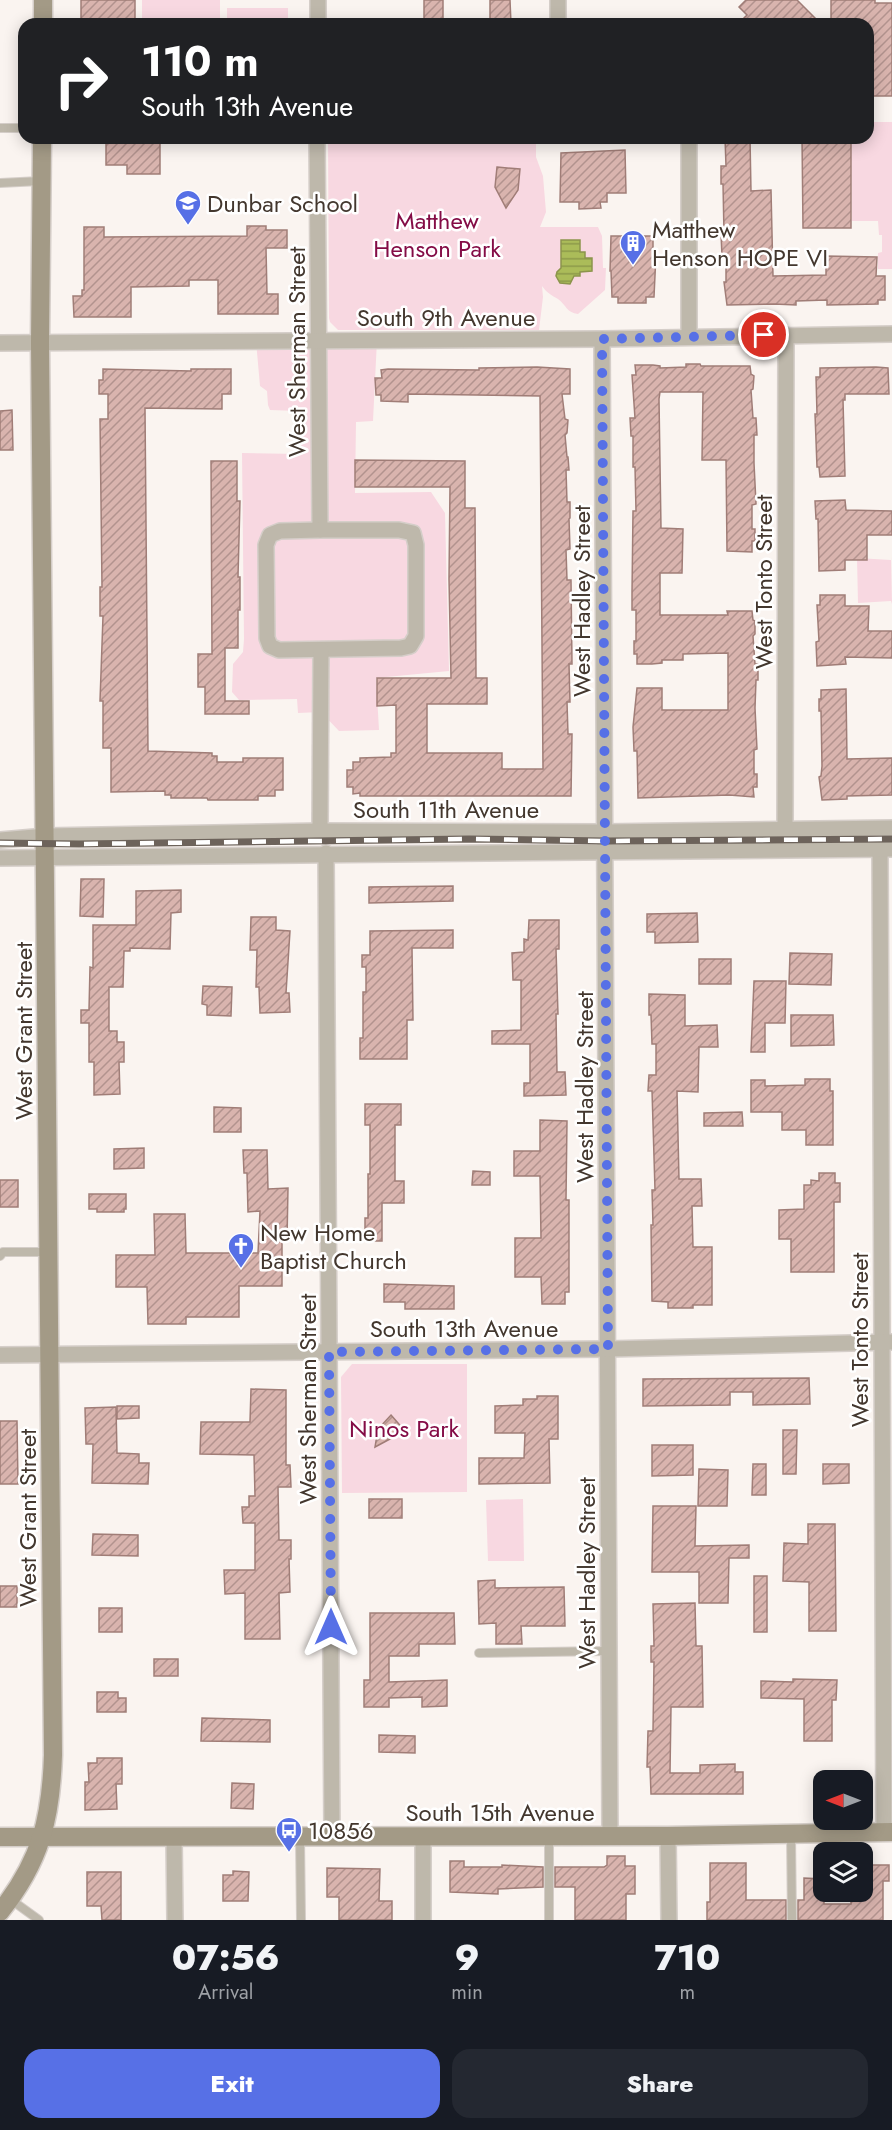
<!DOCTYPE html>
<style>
:root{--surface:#171b24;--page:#242831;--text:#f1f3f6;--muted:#9ea1a6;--accent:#5770e6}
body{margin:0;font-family:Jost,sans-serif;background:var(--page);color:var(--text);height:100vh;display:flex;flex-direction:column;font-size:22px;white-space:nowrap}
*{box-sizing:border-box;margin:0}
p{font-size:20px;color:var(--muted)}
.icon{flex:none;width:33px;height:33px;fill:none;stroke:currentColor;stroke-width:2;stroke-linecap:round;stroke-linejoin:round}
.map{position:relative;height:1920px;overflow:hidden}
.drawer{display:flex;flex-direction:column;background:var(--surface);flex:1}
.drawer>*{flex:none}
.guide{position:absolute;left:18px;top:18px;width:856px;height:126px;border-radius:18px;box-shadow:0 3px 15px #0003;background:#202124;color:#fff;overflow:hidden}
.needle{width:39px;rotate:270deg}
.tools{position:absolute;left:813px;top:1770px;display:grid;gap:12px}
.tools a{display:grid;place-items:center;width:60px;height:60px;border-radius:12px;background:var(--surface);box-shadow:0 3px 15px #0003;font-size:30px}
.pin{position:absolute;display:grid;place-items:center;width:51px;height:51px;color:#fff;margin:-26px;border:3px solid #fff;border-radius:50%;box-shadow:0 2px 6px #0007}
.me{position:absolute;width:66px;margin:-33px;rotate:0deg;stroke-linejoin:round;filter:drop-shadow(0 0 4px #0008)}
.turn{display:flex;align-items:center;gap:21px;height:126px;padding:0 24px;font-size:27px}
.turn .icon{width:78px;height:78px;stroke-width:2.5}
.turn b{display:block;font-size:42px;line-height:51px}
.eta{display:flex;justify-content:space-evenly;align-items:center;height:102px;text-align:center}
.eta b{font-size:36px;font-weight:800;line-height:42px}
.button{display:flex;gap:12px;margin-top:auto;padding:12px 24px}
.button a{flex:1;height:69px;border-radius:18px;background:var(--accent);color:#fff;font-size:24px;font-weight:800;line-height:69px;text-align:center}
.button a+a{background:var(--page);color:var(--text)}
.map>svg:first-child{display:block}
.green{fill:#f8d8e1}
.water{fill:url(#water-rules);stroke:#8c944c;stroke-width:1.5}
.building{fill:url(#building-hatch);stroke:#a07d77;stroke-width:1.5}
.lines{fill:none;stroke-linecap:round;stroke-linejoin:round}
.service-casing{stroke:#d5cec9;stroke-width:10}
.minor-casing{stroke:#d5cec9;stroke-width:18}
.secondary-casing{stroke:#d5cec9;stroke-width:21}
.service{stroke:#beb8ab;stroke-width:8}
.minor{stroke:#beb8ab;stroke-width:15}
.secondary{stroke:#a39a86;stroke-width:18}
.rail-casing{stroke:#6d635b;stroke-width:7}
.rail{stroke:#fff;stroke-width:4.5;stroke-dasharray:14;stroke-linecap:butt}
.route{stroke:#5770e6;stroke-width:10;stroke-dasharray:0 18}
.labels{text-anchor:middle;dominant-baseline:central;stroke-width:5;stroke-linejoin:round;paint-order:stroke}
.poi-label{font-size:24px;fill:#43372e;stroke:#fff;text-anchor:start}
.park-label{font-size:24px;fill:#840c46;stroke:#fff}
.street-label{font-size:24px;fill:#43372e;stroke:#fff}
</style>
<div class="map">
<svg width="892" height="1920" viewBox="0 0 892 1920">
<defs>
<pattern id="water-rules" width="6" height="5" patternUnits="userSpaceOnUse" patternTransform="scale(1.5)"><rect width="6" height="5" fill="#abbc59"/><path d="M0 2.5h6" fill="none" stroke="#8d9a4a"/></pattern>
<pattern id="building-hatch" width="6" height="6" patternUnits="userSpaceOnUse" patternTransform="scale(1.5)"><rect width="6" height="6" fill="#d9b4ae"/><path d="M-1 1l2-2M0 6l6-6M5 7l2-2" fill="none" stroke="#b2938e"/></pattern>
</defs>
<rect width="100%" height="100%" fill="#faf4f0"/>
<g class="green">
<rect x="142" y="0" width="78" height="24"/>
<rect x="227" y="8" width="61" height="16"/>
<polygon points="869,122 892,122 892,269 878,269 878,253 882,252 882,235 879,235 878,221 852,221 851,138 868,138"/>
<path d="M328,138h208v19l7,19 3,36 -6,15h58l4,9 1,32h3l-1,22 -27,24c-11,-1 -12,-9 -20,-15 -7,-4 -12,-7 -16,-13l1,11 -4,33h-201l-8,-8 -1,-4z"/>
<polygon points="377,340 373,421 356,422 355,493 431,492 445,513 449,671 376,678 379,730 339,731 321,712 298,713 297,699 239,700 232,692 233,664 243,652 244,639 242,453 299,454 298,411 270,410 268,405 267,391 260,386 256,341"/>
<polygon points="891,556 892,604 891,601 858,603 857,558 891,560"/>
<polygon points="352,1364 467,1364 467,1492 342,1493 341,1377"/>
<polygon points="523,1499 524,1561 488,1561 486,1500"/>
</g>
<polygon class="water" points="561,240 580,240 580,252 585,252 585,258 592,258 592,271 580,272 580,276 574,276 570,284 560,283 556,276 557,272 561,268"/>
<g class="building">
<rect x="81" y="0" width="54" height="24"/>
<rect x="424" y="0" width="19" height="24"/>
<polygon points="490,0 510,0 511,24 490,24"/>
<polygon points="746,0 797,0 821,24 738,24 747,15 739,7"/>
<polygon points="831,0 875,0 875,3 892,3 892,96 868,96 868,24 831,24"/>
<polygon points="106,138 160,138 160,174 127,174 127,165 106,165"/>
<polygon points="725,138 750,138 751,191 771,190 773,276 826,275 826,256 877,257 876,276 885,276 885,300 878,300 878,304 827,305 827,300 796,301 796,305 774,304 727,305 724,282 726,282 726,256 722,256 721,234 724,234 723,184 721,184 721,166 726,166"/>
<polygon points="802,138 851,138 851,228 803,228"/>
<polygon points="625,150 626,193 607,193 607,202 600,202 601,208 579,209 579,202 560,202 561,153"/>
<polygon points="497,167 520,169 518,190 506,208 495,187"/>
<polygon points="247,226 266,226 266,230 287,230 287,248 266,248 267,294 278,294 278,314 218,314 218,280 189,280 189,286 131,287 131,317 74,317 73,296 82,296 82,290 84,290 84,227 104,227 104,237 247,236"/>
<polygon points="611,236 653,236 653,254 656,254 654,297 646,297 646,303 618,303 618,297 612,297 611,271 610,271"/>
<polygon points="686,364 700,364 701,366 750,366 751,374 754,376 753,389 751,390 753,418 756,418 757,435 754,435 754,463 756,504 752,505 752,529 755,529 755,541 752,541 752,552 727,551 726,460 702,460 703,392 660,392 659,399 661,528 683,529 682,573 660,573 660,615 728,615 727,611 752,611 753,620 755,621 755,634 753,636 755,664 758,664 758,680 756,680 755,708 757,749 754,750 754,774 757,774 757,787 753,787 754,797 729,795 638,798 637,751 634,751 633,727 637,688 662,688 662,710 728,710 728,653 683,654 683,660 662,660 662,663 652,664 637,664 637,654 634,654 634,641 636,641 636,610 632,610 632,593 633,511 636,511 635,467 633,467 633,436 631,436 630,418 635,418 632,375 636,375 635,365 653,365 660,366 660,368 686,367"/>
<polygon points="537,367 570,369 570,394 562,394 565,419 568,420 567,433 565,435 567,457 568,457 569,470 566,470 567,502 570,502 570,518 569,519 570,549 566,550 567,580 571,580 572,664 569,664 570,702 567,702 568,734 572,734 571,796 360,796 360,793 353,794 353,787 347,787 347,770 353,770 353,762 360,762 360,758 391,757 391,753 396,753 396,705 377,706 377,678 451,678 449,579 450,487 355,487 355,460 465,461 465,508 475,508 476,678 487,678 487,704 427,704 427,753 502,753 502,769 543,769 540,396 408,394 408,402 381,401 381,395 376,395 375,378 382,378 381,370 388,369 479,370 479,368"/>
<polygon points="876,367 888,368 889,394 845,394 845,400 843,400 845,476 820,477 819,467 817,467 815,414 817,414 816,377 820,377 820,368"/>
<polygon points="103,369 191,371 191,369 231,369 231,394 222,394 222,409 145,408 148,751 212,753 212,756 217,756 217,762 243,762 243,758 283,758 283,790 275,790 275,796 258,796 258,800 208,800 207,798 171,798 171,795 165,795 165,791 111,792 111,748 103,748 103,701 100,701 103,616 100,616 100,587 102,587 100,419 108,419 108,394 99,394 99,380 103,380"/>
<polygon points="12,410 13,450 0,450 0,411"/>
<polygon points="211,461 237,461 237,501 240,501 238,577 240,577 240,610 238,610 238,648 225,648 225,701 249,701 249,714 205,714 205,687 198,687 198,654 212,654"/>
<polygon points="845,500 846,510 892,511 892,535 867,535 867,560 845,560 845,570 819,571 818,519 816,519 815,501"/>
<polygon points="820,595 845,595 845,606 869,606 868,631 892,631 892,658 845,657 846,664 817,666 816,642 819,641 817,605 820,605"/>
<polygon points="846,689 847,759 892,758 892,795 847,796 847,799 822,800 819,777 821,776 822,766 821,711 819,711 819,699 821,699 821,690"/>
<polygon points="81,879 104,879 103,917 80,916"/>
<polygon points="453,886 453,901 369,903 369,887"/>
<polygon points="181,890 181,912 171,913 170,949 130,948 130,951 124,951 123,987 109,987 109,1031 117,1031 117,1042 124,1042 124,1062 119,1062 120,1094 94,1095 94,1062 89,1062 89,1023 81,1023 81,1010 89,1010 90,967 93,968 93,925 136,925 136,891"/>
<polygon points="697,913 698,942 655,943 655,932 647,932 647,914"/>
<polygon points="251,917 276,917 276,930 290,931 286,993 289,993 290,1012 260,1013 259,987 256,987 257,950 250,950"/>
<polygon points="529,920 559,920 559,949 556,949 558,1014 556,1014 557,1072 565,1072 566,1095 524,1096 524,1083 530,1083 530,1044 492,1044 492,1031 521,1030 521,980 513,980 512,953 524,952 524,939 528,940"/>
<polygon points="453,930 453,948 412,948 413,1020 407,1020 407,1059 360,1059 360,1038 363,1038 363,992 366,992 366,967 362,967 362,955 370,955 370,931"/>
<polygon points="790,953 832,954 831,985 789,984"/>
<rect x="699" y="959" width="32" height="25"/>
<polygon points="754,981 786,981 785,1023 765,1023 765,1052 751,1052"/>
<polygon points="203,986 232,987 231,1016 207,1015 207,1005 202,1004"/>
<polygon points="649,994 685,995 685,1026 717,1025 718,1047 699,1047 698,1092 677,1091 679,1179 701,1179 702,1206 692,1206 693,1247 712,1247 712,1305 693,1305 693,1308 668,1308 668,1302 652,1301 651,1225 653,1225 652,1190 655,1190 652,1091 648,1091 649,1075 656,1075 656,1044 652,1044 651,1015 649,1015"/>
<polygon points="791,1015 833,1015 834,1045 791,1046"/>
<polygon points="805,1079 830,1079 830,1091 833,1091 833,1145 806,1145 806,1130 782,1130 782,1112 751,1112 751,1080 765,1080 765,1086 805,1085"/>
<polygon points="365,1104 401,1104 401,1125 395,1125 395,1181 404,1181 404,1203 382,1203 382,1241 365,1241 365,1218 368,1218 368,1174 370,1174 370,1125 365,1125"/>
<polygon points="214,1107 241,1108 241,1132 214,1132"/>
<polygon points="742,1112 743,1126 704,1126 704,1113"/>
<polygon points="540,1120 567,1121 566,1200 569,1200 569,1292 565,1292 565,1304 542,1304 541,1277 515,1277 515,1238 541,1238 540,1176 514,1176 514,1151 540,1151"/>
<polygon points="144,1148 144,1168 114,1169 114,1149"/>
<polygon points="243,1150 267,1150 268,1189 288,1188 287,1240 282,1240 282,1286 239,1286 239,1317 186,1317 186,1324 148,1324 147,1287 116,1287 116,1255 155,1255 154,1214 185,1214 186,1253 258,1253 260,1211 248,1212 247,1173 244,1173"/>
<polygon points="473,1171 490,1172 490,1185 472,1185"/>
<polygon points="819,1173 835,1173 835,1183 840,1183 840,1202 834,1202 834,1272 791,1272 791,1239 779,1239 779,1210 804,1209 804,1185 811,1185 811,1180 819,1181"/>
<rect x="0" y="1180" width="18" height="27"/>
<polygon points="89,1194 126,1194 126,1209 124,1209 124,1212 97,1212 97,1209 89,1209"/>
<polygon points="384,1284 454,1286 454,1309 405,1309 405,1302 384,1302"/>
<polygon points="809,1378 810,1404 753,1405 753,1392 730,1392 730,1405 643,1406 643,1379"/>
<polygon points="251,1389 286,1390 286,1465 290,1465 291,1487 278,1487 279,1540 291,1540 291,1559 289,1559 290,1592 279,1593 280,1639 245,1639 245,1593 225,1594 224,1570 255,1570 255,1523 243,1523 242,1507 249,1507 249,1496 255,1496 254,1455 200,1454 201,1422 250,1422"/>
<polygon points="537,1396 558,1396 558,1439 549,1439 550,1483 479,1484 479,1458 524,1458 525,1433 495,1433 495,1406 523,1405 523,1399 537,1399"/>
<polygon points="117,1406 139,1406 139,1418 117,1419"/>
<polygon points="116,1407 117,1453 139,1454 139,1463 149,1463 148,1484 92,1483 93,1444 86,1444 85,1408"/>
<polygon points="391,1415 405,1431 375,1447 378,1429"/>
<polygon points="0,1421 17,1421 18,1484 0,1484"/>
<polygon points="783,1430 797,1430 796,1474 783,1474"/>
<polygon points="652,1445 693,1445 693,1475 652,1476"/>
<polygon points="753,1464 766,1464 766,1495 752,1495"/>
<polygon points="823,1464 849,1464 849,1483 823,1484"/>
<polygon points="699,1469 728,1470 727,1506 698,1506"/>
<rect x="369" y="1499" width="33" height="19"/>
<polygon points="653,1506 696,1506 695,1546 749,1545 749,1558 729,1558 728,1603 699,1603 699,1572 652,1572"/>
<polygon points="808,1524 835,1524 836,1631 809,1631 809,1582 783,1581 784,1543 808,1544"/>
<polygon points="93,1534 138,1535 138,1556 92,1555"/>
<rect x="754" y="1576" width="13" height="56"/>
<polygon points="495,1580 495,1588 564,1587 565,1626 521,1626 522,1644 496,1644 496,1623 479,1624 478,1581"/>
<rect x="0" y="1586" width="17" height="21"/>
<polygon points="695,1603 696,1646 702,1646 703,1707 671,1707 670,1773 700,1773 700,1765 735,1764 735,1772 743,1772 743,1794 651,1794 650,1767 647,1767 648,1731 653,1731 654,1662 651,1662 651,1646 654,1646 653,1604"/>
<rect x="99" y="1608" width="23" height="24"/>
<polygon points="370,1613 454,1613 455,1644 419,1644 419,1656 389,1656 389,1682 447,1680 447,1706 422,1707 422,1697 389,1698 389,1707 364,1707 364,1680 370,1680"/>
<rect x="154" y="1659" width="24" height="17"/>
<polygon points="793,1679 837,1680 836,1700 832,1700 832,1741 804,1741 804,1699 761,1698 761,1681 793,1682"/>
<polygon points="97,1692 118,1692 118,1698 126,1698 126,1712 97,1712"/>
<polygon points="202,1718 270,1720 270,1742 201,1741"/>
<polygon points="379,1735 415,1736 415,1753 379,1752"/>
<polygon points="97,1758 122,1758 122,1784 116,1784 117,1809 85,1810 85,1782 89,1782 88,1763 97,1763"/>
<polygon points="232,1783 254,1784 253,1809 231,1808"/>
<polygon points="607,1856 625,1856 625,1866 635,1866 635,1894 626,1894 626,1920 575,1920 575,1887 555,1887 555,1867 604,1867 607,1865"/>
<polygon points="450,1861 464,1861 464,1867 502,1867 502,1865 543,1867 543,1887 498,1889 498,1894 450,1892"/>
<polygon points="710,1863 746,1863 746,1900 786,1900 786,1920 707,1920 707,1902 710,1902"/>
<polygon points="862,1865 889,1865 889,1881 883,1881 883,1920 798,1920 798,1900 804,1900 804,1878 824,1879 824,1904 851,1904 851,1900 862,1900"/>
<polygon points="327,1868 380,1869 379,1901 392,1901 392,1920 339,1920 339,1897 327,1897"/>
<polygon points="233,1871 249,1872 248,1901 223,1901 223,1875 233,1875"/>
<polygon points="87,1872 121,1872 121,1920 102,1920 101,1906 87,1906"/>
</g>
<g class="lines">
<g class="service-casing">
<g id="service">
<polyline points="0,128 24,128"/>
<polyline points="0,183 40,181"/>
<polyline points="0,1256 3,1252 47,1252"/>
<polyline points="479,1653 609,1651"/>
<polyline points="791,1834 792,1920"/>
<polyline points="549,1836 549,1920"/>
<polyline points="300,1837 301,1920"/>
<polyline points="10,1899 39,1920"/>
</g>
</g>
<g class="minor-casing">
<g id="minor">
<polyline points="318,24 318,0"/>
<polyline points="558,24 558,0"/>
<polyline points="317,138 320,530"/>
<polyline points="689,337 689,138"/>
<polyline points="602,339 610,1836"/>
<polyline points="0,343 602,339 892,334"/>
<polygon points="320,530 399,530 413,533 416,545 416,636 410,646 401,648 279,650 270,646 267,638 266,545 270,535 280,531"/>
<polyline points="785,829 786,335"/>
<polyline points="320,831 321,650"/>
<polyline points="0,840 46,836 320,831 605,832 892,828"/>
<polyline points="880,849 884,1832"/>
<polyline points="326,853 332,1837"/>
<polyline points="0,858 892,849"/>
<polyline points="0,1355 608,1349 891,1342"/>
<polyline points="423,1836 423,1920"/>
<polyline points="668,1836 669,1920"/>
<polyline points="174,1838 175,1920"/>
</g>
</g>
<g class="secondary-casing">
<g id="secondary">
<polyline points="43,24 43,0"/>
<polyline points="0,1837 668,1836 892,1832"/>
<path d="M0,1912c41,-51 51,-94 53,-157l-13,-1412 2,-205"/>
</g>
</g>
<use href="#service" class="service"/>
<use href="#minor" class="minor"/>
<use href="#secondary" class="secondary"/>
<g class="rail-casing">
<polyline id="rail" points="0,843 79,844 469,839 605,841 892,839"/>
</g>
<use href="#rail" class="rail"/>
</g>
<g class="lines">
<polyline class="route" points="331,1627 329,1352 608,1349 602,339 764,335"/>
</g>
<defs>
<g id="school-pin" transform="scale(1.35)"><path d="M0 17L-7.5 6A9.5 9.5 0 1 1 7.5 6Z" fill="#5770e6" stroke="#fff"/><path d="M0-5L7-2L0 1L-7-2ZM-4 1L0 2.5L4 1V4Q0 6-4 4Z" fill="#fff"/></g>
<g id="building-pin" transform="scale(1.35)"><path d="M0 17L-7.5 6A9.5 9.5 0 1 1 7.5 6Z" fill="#5770e6" stroke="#fff"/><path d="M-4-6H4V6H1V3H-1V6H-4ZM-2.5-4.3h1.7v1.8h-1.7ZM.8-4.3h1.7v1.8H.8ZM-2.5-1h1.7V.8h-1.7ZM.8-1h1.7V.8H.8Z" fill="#fff"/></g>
<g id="church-pin" transform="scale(1.35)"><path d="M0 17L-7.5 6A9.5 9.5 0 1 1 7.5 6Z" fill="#5770e6" stroke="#fff"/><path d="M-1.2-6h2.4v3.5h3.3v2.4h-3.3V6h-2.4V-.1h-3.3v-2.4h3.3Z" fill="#fff"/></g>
<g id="bus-pin" transform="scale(1.35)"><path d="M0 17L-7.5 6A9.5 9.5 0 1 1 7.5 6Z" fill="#5770e6" stroke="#fff"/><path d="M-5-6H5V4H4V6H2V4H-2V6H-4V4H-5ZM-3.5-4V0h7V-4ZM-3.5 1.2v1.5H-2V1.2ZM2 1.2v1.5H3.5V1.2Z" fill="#fff"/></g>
</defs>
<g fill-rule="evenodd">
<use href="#school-pin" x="188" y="203"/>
<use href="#building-pin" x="633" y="243"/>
<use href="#church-pin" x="241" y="1246"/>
<use href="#bus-pin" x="289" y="1830"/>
</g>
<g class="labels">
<g class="poi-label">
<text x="207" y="203">Dunbar School</text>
<text x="652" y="229">Matthew<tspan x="652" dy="28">Henson HOPE VI</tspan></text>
<text x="260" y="1232">New Home<tspan x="260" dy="28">Baptist Church</tspan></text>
<text x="308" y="1830">10856</text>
</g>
<g class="park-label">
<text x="437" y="220">Matthew<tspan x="437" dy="28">Henson Park</tspan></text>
<text x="404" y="1428">Ninos Park</text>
</g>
<g class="street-label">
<text x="446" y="317">South 9th Avenue</text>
<text transform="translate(296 352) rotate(-90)">West Sherman Street</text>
<text transform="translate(763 582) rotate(-90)">West Tonto Street</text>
<text transform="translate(581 601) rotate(-90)">West Hadley Street</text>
<text x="446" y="809">South 11th Avenue</text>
<text transform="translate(23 1031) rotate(-90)">West Grant Street</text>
<text transform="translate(584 1087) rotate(-90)">West Hadley Street</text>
<text x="464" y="1328">South 13th Avenue</text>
<text transform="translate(859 1340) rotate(-90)">West Tonto Street</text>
<text transform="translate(307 1399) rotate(-90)">West Sherman Street</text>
<text transform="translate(27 1518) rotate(-90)">West Grant Street</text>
<text transform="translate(586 1573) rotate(-90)">West Hadley Street</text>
<text x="500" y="1812">South 15th Avenue</text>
</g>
</g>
</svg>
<div class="tools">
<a><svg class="needle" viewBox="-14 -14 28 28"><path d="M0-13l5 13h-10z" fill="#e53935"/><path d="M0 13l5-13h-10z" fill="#9ea1a6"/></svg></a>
<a><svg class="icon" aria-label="layers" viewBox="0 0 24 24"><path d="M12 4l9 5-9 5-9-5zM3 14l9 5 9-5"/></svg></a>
</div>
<div class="pin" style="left:764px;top:335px;background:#d93025"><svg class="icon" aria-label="arrive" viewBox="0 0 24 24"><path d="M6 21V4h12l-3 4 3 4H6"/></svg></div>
<svg class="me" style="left:331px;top:1627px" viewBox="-20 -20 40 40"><path d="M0-17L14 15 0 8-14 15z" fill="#5770e6" stroke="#fff" stroke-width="4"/></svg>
<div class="guide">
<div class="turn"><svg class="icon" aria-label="right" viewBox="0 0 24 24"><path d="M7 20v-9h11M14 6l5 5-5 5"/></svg><div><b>110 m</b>South 13th Avenue</div></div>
</div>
</div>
<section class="drawer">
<div class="eta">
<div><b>07:56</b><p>Arrival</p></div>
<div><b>9</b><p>min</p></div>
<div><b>710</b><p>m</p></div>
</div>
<div class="button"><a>Exit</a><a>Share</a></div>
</section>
